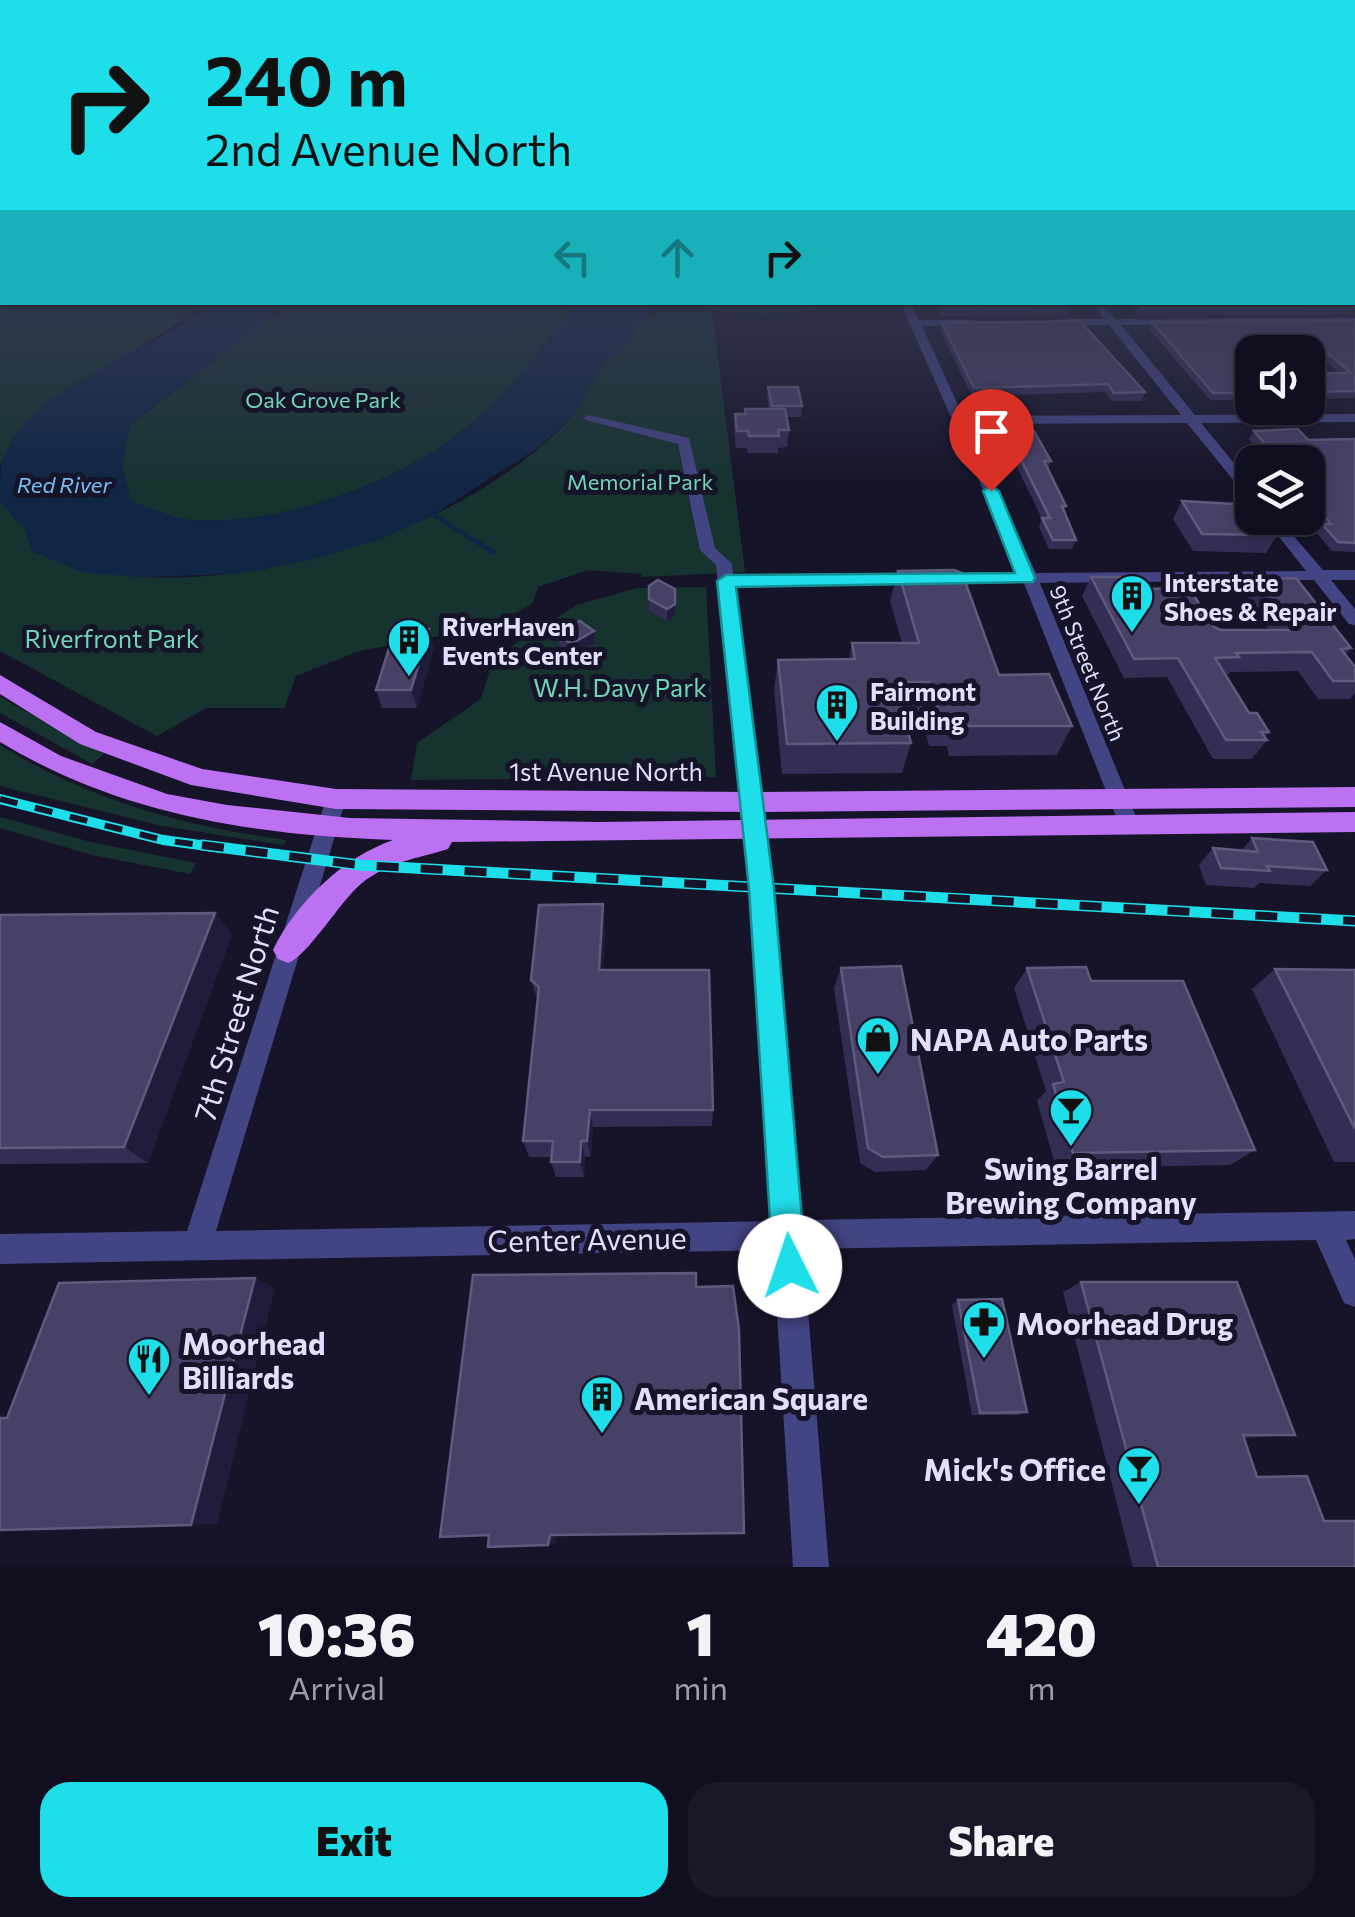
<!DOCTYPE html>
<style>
:root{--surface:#100f1f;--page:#191828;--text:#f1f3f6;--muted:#9c9ca4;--line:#302f3d;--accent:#1edee9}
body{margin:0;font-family:Commissioner,sans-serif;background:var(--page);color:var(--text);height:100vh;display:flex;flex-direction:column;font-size:38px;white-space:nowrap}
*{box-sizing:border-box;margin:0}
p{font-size:32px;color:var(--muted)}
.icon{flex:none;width:55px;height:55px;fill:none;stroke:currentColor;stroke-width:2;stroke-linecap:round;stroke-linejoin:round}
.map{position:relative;height:1567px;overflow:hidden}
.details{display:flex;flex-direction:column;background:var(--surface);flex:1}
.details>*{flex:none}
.banner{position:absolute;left:0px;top:0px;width:1355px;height:305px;box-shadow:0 5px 15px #0003,0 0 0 2px var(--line);background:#1edee9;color:#111;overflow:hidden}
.controls{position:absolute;left:1235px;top:335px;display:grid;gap:20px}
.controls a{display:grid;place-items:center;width:90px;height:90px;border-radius:20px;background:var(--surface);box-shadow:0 5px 15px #0003,0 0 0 2px var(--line);font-size:50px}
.pin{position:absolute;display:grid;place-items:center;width:85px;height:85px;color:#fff;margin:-102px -42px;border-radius:50% 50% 50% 0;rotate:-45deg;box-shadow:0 0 10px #0007}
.pin .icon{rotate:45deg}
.me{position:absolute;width:110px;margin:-55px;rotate:356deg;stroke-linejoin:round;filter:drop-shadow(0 0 8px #0008)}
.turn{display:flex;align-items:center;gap:35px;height:210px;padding:0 40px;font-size:45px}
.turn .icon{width:130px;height:130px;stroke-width:2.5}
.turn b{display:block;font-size:70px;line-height:85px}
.lanes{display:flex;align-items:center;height:95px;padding:0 40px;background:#0003;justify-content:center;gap:50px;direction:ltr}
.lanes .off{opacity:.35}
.eta{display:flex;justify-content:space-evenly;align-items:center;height:170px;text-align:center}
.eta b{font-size:60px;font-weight:800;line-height:70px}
.button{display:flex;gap:20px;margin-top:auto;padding:20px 40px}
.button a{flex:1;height:115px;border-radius:30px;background:var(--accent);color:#111;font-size:40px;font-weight:800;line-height:115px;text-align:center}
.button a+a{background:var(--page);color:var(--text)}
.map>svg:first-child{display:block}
.green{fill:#173330}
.water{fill:#112645}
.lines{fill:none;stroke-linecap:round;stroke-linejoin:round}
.stream{stroke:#112645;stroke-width:5}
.minor{fill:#434483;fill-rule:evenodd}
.major{fill:#bb71f1;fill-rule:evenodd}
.rail-far1-casing{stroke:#1edee9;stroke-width:10}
.rail-casing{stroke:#1edee9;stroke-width:11}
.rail-far1{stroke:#161429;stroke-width:6;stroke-dasharray:18;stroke-linecap:butt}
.rail{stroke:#161429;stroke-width:8;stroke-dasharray:22;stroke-linecap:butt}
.wall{fill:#342e55}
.shaded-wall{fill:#201c3c}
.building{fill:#474167;stroke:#5f5a7e;stroke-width:2.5}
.route{fill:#1edee9;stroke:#149097;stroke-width:2.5}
.labels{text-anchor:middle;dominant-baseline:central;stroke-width:10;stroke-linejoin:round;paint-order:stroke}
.far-park-label{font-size:22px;fill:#71d6b8;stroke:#161429}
.far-water-label{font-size:22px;font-style:italic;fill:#77bff1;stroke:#161429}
.far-street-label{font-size:22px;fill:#e1dffc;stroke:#161429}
.poi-label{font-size:25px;font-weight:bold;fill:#e1dffc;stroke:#161429;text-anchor:start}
.park-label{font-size:25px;fill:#71d6b8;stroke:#161429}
.street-label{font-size:25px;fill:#e1dffc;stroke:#161429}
.near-street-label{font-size:30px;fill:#e1dffc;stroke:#161429}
.near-poi-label{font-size:30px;font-weight:bold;fill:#e1dffc;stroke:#161429;text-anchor:start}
</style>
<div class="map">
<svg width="1355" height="1567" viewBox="0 0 1355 1567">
<rect width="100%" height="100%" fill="#161429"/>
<g class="green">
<polygon points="0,268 2,302 208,303 41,411 12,440 0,466"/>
<path d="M291,303h287c-36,46 -76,99 -124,134 -70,51 -177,89 -265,83 -18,-2 -40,-13 -58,-18l-9,-36 8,-41z"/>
<path d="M684,303h137l-4,6c-43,9 -90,7 -133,-6z"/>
<path d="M712,311l33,261 -103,5 -1,-3 -53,-4 -50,17 -6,17 -65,35 -22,-4 -86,16 -63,25 -12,32h-78l-49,28 -157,-85v-150l25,29 8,22c36,9 75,24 112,25 140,7 326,-53 424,-157 14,-15 20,-36 32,-52 14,-20 35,-37 51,-56z"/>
<polygon points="706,587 716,777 411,780 417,743 481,699 494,657 577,605 637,588"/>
<polygon points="0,697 104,754 92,764 0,713"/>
<path d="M0,745c89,55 182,81 286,95l-3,5 -121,-19 -158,-39 -4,-2z"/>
<polygon points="0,817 91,842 196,863 190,874 92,855 0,828"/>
</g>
<path class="water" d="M208,303h83l-161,122 -8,41 9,35c18,7 40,17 58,19 88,6 195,-32 265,-83 48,-35 88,-88 124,-134h79l-29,39 -24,22 -32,53 -33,30 -106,68 -49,23 -73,22 -77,14 -92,3 -57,-4 -52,-21 -8,-22 -25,-29c0,-12 0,-27 2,-39 27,-81 151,-104 206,-159z"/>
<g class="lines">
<polyline class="stream" points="426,510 493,552"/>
<g class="minor">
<polygon points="1352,289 1355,290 1355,297 1352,296"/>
<polygon points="900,302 910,302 919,320 973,320 978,323 973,326 922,326 963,416 1181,415 1109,325 1057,325 1052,322 1057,319 1104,319 1091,302 1102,302 1115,319 1355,318 1355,324 1121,325 1195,415 1355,414 1355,422 1201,423 1252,485 1252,498 1247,497 1187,423 967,424 1036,573 1306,571 1264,518 1278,518 1323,570 1355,570 1355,580 1331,580 1355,609 1355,625 1349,624 1314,580 1040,583 1139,824 1136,830 1122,830 1119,824 1024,583 735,586 773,889 800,1220 1355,1211 1355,1239 1346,1240 1355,1259 1355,1307 1344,1303 1316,1240 803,1249 829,1567 793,1567 773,1250 0,1264 0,1234 187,1231 326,799 329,793 343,793 346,799 216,1231 772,1221 751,889 716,565 700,550 678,444 582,419 588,415 689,438 715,548 732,564 733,576 1020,573"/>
</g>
<g class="major">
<polygon points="0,675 96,732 202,769 336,789 751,792 1355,787 1355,807 751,812 336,809 191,785 80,744 0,694"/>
<path d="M0,722l61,34 106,38 60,11 123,13 249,4 756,-10v20l-903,10 -4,7c-32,10 -58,12 -86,34 -22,18 -54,73 -74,80l-10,-4 -5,-9c23,-48 71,-93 120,-110 -139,-5 -272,-25 -393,-98z"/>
</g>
<g class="rail-far1-casing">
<polyline id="rail-far1" points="0,799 163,840 222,848"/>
</g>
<g class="rail-casing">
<polyline id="rail" points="202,845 359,865 1355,921"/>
</g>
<use href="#rail-far1" class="rail-far1"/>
<use href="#rail" class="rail"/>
</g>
<g class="wall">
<polygon points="933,302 1071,302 1071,306 1068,315 940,316"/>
<polygon points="1128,302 1349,302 1354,307 1350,314 1138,315"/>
<polygon points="1355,321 1355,398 1308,399 1308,373 1339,373 1310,348 1261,348 1252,352 1252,400 1210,400 1149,329 1152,322"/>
<polygon points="942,323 1145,392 1142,401 1111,401 1105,392 972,396 940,331"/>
<polygon points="768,387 802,406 801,417 787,417 789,430 787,447 778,448 778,453 748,453 747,448 736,448 734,431 735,414 745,414 769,409 767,398"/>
<polygon points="1254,431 1308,440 1355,439 1355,552 1332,551 1316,532 1320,526 1308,511 1308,462 1268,462 1249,439"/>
<polygon points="1007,432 1051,461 1048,469 1066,506 1064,511 1076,540 1072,549 1049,549 1039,527 1042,519 1005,442"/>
<polygon points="1182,501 1277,535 1266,553 1193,551 1173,519"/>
<polygon points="898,571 999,675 1072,726 1057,755 949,756 947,746 929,746 921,712 903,712 911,743 902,773 782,774 774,690 778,660 849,659 852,643 902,643 890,601"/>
<polygon points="1091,577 1141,589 1221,630 1269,630 1247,598 1258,579 1351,648 1346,655 1355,667 1355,693 1350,699 1318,699 1298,671 1230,672 1227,676 1249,713 1269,732 1265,737 1267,740 1252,759 1213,759 1167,677 1124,678 1082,596"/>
<polygon points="649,586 675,616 667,621 649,611"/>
<polygon points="594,631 595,643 573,656 559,645 557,633"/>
<polygon points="434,647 417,708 382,708 376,690"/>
<polygon points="1252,838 1327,870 1310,886 1259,883 1254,888 1206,885 1199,865 1213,848 1242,850"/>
<polygon points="0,915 232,934 148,1163 0,1164"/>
<polygon points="605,926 603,970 713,1110 712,1126 593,1127 591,1156 585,1157 584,1177 556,1177 551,1162 551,1157 529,1157 523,1141 538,1001 531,980"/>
<polygon points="841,968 938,1155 926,1170 875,1172 860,1163 834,988"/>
<polygon points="1027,968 1091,981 1255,1150 1230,1165 1056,1168 1037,1101 1046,1091 1014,988"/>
<polygon points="1275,969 1355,970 1355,1162 1334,1162 1252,989"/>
<polygon points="1081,1282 1295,1435 1244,1438 1257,1477 1324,1520 1355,1520 1355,1567 1133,1567 1063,1292"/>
<polygon points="958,1300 1027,1412 1018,1415 972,1415 952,1305"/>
</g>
<g class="shaded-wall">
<polygon points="675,604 675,616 667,621 667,609"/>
<polygon points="429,629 434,647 417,708 411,690"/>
<polygon points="594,631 595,643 573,656 571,644"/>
<polygon points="603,904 605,926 602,990 599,970"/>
<polygon points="215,913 232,934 148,1163 124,1147"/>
<polygon points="590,1110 593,1127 591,1156 587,1141"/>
<polygon points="581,1141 585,1157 584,1177 580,1162"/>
<polygon points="255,1278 275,1288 217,1524 191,1525"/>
<polygon points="557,1533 556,1543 548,1545 550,1535"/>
</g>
<g class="building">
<polygon points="940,302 1068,302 1071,306 942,307"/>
<polygon points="1136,302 1349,302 1354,307 1141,308"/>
<polygon points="1080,321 1145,392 1114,393 1108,384 974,388 942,323"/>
<polygon points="1355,321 1355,391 1308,392 1308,373 1351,373 1314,341 1254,342 1265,352 1252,352 1252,393 1213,393 1152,322"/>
<polygon points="768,387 798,387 802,406 772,406"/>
<polygon points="745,409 785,409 789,430 778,430 779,436 749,436 748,431 737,431 735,414 746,414"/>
<polygon points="1298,429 1308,440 1355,439 1355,543 1338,542 1322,524 1331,524 1308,496 1308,462 1280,462 1254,431"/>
<polygon points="1034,431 1051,461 1044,461 1066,506 1062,506 1076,540 1053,540 1042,518 1050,518 1007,432"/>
<polygon points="1182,501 1252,505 1252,518 1262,518 1277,535 1202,534"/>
<polygon points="954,570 962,573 999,675 1049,674 1072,726 960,726 958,716 939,716 930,682 895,682 911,743 787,744 778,660 855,659 852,643 919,643 898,571"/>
<polygon points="1091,577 1134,577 1141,589 1189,588 1214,627 1221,630 1295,630 1258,579 1296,578 1351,648 1341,649 1355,667 1355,681 1333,681 1312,652 1236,653 1239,657 1215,658 1249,713 1257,713 1269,732 1261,732 1267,740 1226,740 1178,658 1134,659"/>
<polygon points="658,580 675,589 675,604 667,609 649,599 649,586"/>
<polygon points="580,621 594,631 571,644 557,633"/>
<polygon points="395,629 429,629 411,690 376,690"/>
<polygon points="1252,838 1313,842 1327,870 1267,866 1270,871 1221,868 1213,848 1258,852"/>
<polygon points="603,904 599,970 709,970 713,1110 590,1110 587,1141 581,1141 580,1162 551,1162 553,1141 523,1141 539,987 531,980 539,905"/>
<polygon points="215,913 124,1147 0,1148 0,915"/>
<polygon points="901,966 938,1155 883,1157 868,1148 841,968"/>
<polygon points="1086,967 1091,981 1183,981 1255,1150 1073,1153 1053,1084 1064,1082 1027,968"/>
<polygon points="1275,969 1355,970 1355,1129"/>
<polygon points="696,1273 696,1287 733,1286 739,1330 744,1533 550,1535 548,1545 488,1547 489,1535 440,1537 473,1275"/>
<polygon points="255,1278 191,1525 0,1530 0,1418 7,1418 59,1283"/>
<polygon points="1081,1282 1237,1282 1295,1435 1243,1435 1257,1477 1307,1476 1324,1521 1355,1521 1355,1567 1158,1567"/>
<polygon points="1002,1299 1027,1412 980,1413 958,1300"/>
</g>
<linearGradient id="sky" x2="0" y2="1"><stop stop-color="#0c0b17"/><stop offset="0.55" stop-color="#363a54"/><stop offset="1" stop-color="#363a54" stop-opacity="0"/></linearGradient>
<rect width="1355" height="487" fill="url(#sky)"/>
<polygon class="route" points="991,486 999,491 1035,578 1033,582 736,587 774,889 806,1266 801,1278 790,1283 778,1278 773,1266 749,889 717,581 726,575 1015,573 983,491"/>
<defs>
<g id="building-pin" transform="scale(2.25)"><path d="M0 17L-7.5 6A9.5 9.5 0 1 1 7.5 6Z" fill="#1edee9" stroke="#161429"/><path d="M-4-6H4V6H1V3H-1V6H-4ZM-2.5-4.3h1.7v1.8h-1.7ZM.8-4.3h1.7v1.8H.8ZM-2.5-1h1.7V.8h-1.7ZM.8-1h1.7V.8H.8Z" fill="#111"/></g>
<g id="shop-pin" transform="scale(2.25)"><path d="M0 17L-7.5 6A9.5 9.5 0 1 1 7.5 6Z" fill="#1edee9" stroke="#161429"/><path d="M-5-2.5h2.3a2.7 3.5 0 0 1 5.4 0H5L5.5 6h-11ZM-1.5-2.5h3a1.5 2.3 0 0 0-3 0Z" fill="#111"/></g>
<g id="bar-pin" transform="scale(2.25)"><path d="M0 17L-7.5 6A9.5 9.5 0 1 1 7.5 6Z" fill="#1edee9" stroke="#161429"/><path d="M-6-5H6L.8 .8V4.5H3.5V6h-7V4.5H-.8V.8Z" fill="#111"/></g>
<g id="pharmacy-pin" transform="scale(2.25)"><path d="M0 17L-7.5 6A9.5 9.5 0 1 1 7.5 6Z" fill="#1edee9" stroke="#161429"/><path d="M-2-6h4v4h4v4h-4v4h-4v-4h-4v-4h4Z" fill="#111"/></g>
<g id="restaurant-pin" transform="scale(2.25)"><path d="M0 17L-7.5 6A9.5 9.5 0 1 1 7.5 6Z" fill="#1edee9" stroke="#161429"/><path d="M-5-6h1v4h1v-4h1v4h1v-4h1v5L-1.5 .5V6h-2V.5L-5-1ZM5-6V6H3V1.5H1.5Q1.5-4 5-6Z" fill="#111"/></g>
</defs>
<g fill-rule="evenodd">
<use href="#building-pin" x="1132" y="596"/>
<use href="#building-pin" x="409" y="640"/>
<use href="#building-pin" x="837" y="705"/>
<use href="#shop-pin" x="878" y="1038"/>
<use href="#bar-pin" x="1071" y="1110"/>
<use href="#pharmacy-pin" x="984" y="1322"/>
<use href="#restaurant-pin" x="149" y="1359"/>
<use href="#building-pin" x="602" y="1397"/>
<use href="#bar-pin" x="1139" y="1468"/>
</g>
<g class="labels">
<g class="far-park-label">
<text x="323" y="399">Oak Grove Park</text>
<text x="640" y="481">Memorial Park</text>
</g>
<g class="far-water-label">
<text x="64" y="484">Red River</text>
</g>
<g class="far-street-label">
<text transform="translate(1088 663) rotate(68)">9th Street North</text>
</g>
<g class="poi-label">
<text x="1164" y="582">Interstate<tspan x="1164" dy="29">Shoes &amp; Repair</tspan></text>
<text x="442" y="626">RiverHaven<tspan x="442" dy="29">Events Center</tspan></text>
<text x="870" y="691">Fairmont<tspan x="870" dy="29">Building</tspan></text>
</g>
<g class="park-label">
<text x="112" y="638">Riverfront Park</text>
<text x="620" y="687">W.H. Davy Park</text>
</g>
<g class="street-label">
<text x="606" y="771">1st Avenue North</text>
</g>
<g class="near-street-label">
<text transform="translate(235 1013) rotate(-73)">7th Street North</text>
<text transform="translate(587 1238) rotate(-1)">Center Avenue</text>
</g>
<g class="near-poi-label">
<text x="910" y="1038">NAPA Auto Parts</text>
<text x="1071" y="1167" text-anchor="middle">Swing Barrel<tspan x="1071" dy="34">Brewing Company</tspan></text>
<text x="1016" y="1322">Moorhead Drug</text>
<text x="182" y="1342">Moorhead<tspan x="182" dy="34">Billiards</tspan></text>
<text x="634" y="1397">American Square</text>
<text x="1106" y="1468" text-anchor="end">Mick's Office</text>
</g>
</g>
</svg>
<div class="controls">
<a><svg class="icon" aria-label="sound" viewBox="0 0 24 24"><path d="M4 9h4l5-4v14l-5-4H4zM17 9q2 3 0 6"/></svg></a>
<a><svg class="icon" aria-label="layers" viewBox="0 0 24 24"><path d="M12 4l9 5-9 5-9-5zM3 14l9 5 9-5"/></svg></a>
</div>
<div class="pin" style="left:991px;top:491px;background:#d93025"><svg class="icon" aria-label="arrive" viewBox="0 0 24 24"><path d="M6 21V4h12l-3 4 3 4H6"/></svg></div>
<svg class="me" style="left:790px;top:1266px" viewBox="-20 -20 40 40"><circle r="19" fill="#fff"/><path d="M0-13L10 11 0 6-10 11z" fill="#1edee9"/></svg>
<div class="banner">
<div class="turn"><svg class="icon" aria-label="right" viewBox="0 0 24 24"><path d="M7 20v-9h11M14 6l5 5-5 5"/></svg><div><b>240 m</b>2nd Avenue North</div></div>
<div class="lanes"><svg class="icon off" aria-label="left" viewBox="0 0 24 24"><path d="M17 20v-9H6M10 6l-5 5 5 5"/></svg><svg class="icon off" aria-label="ahead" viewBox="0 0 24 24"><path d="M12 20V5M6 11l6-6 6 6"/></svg><svg class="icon" aria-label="right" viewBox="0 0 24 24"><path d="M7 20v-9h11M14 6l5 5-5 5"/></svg></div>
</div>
</div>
<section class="details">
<div class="eta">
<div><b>10:36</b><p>Arrival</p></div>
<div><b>1</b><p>min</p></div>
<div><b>420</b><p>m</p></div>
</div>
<div class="button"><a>Exit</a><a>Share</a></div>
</section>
